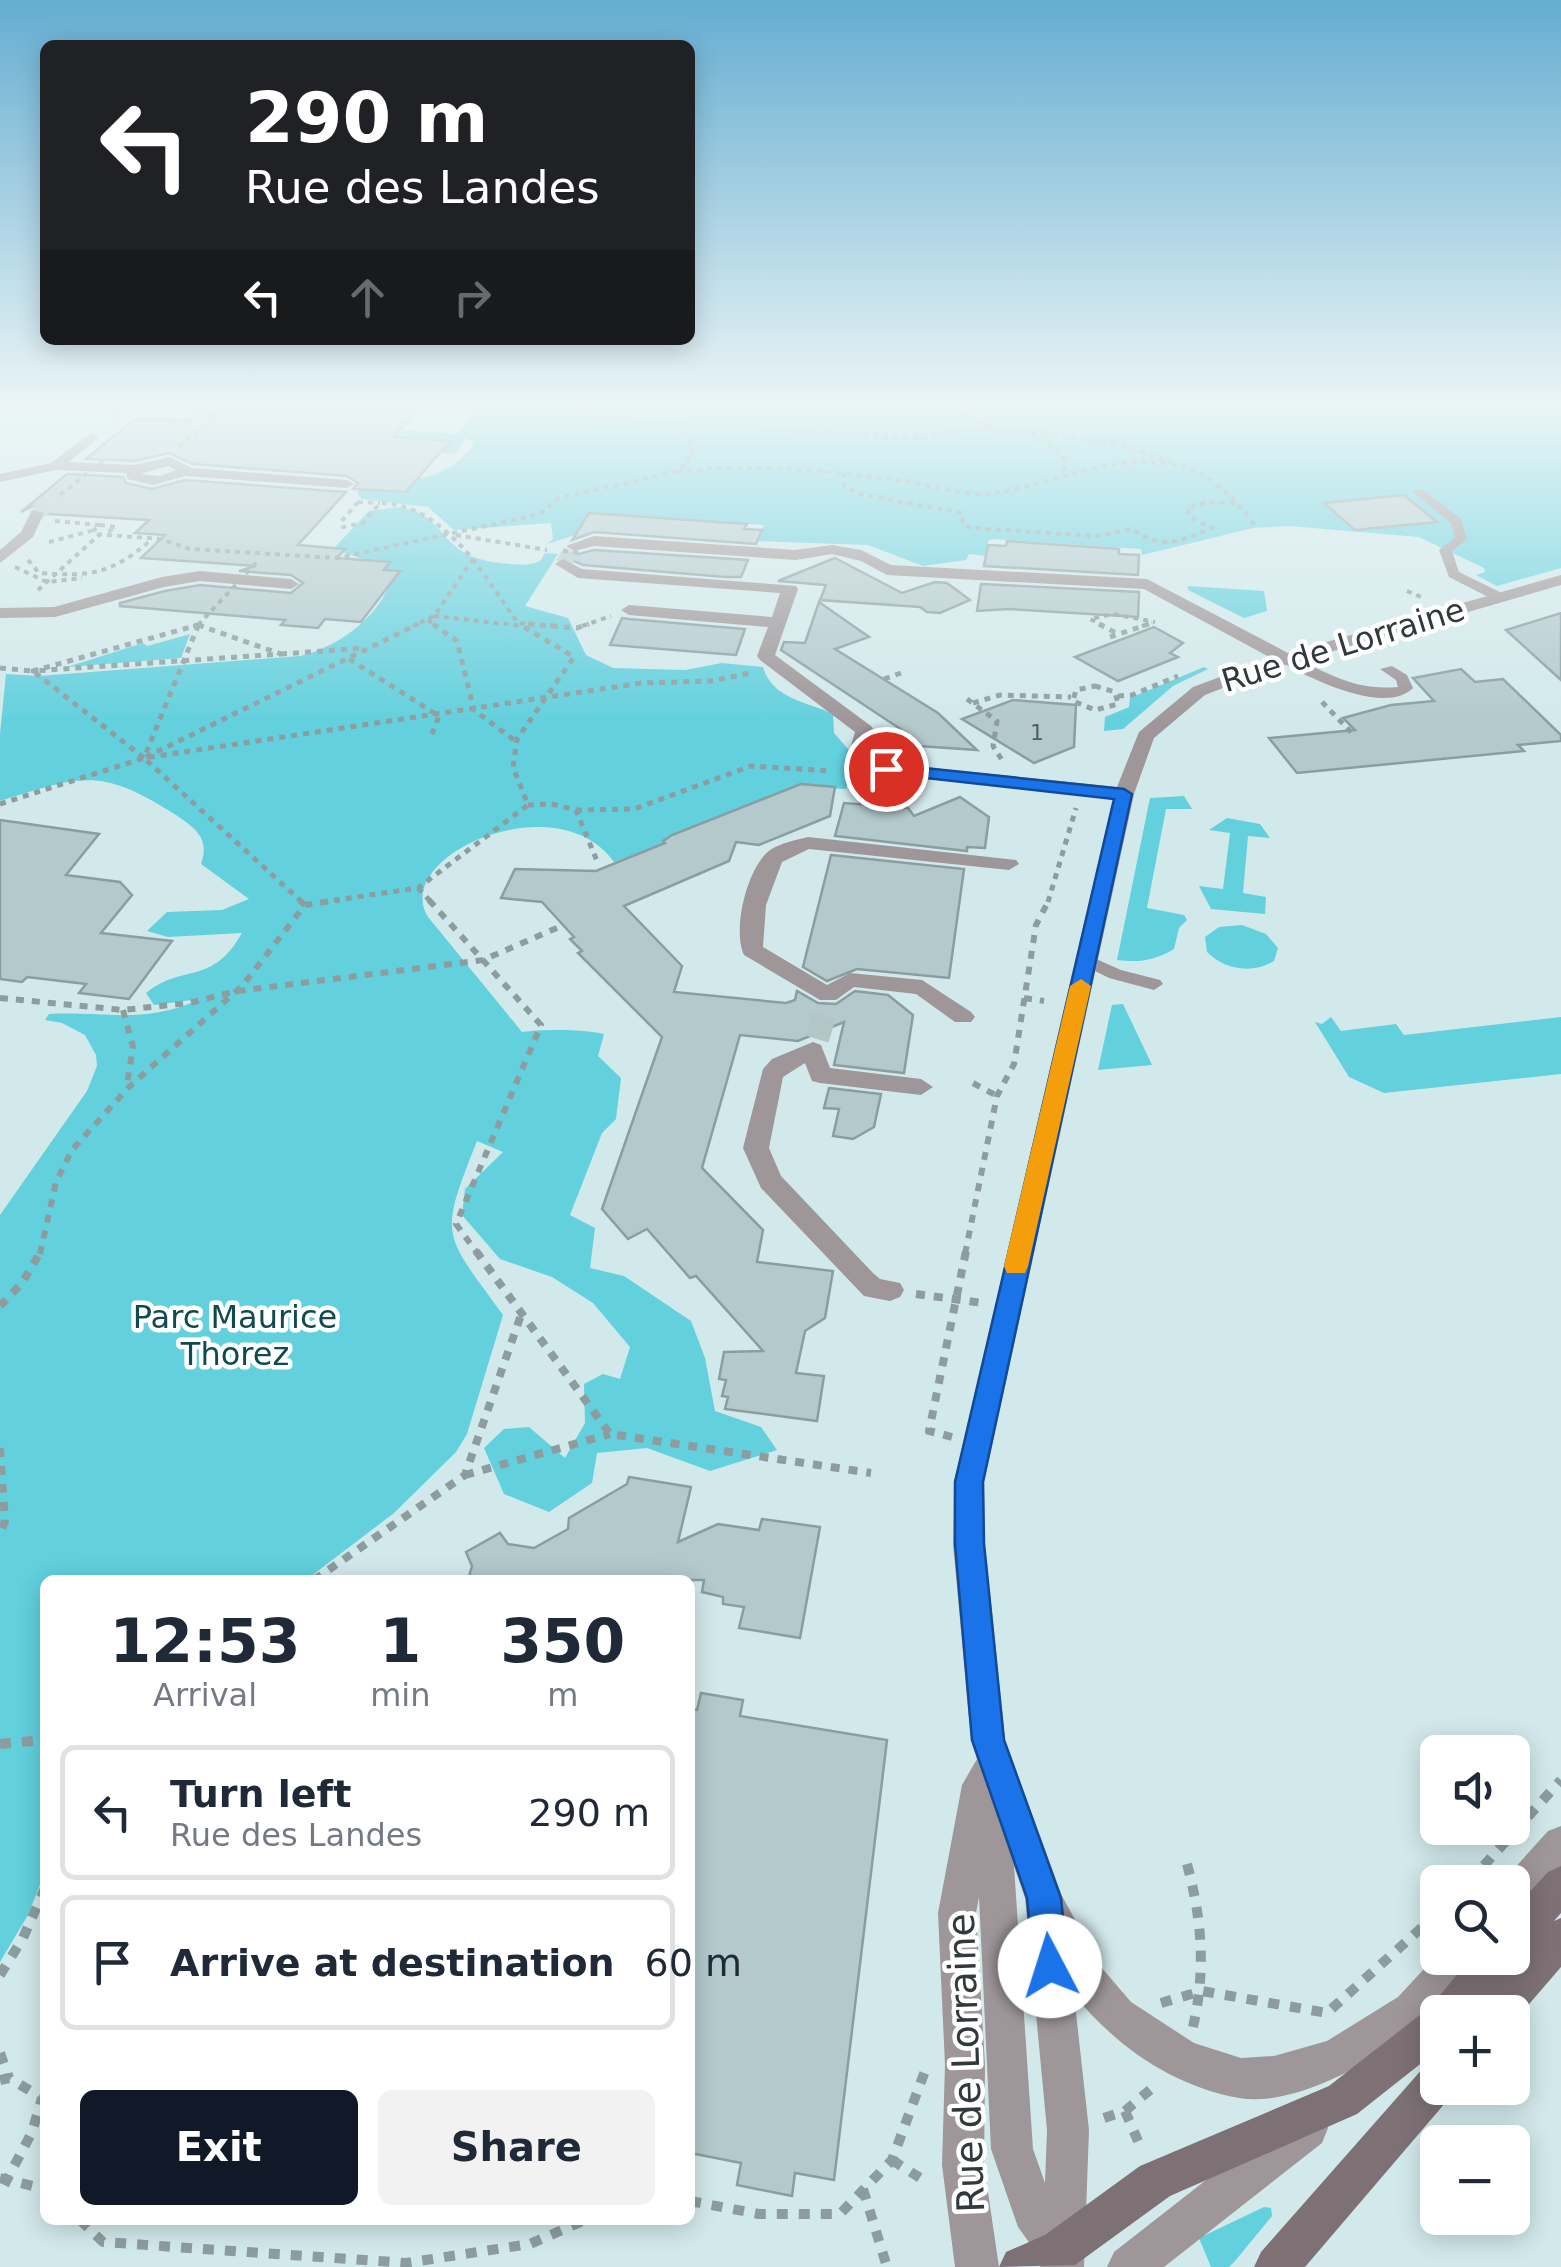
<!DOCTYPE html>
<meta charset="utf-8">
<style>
:root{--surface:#fff;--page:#f2f2f3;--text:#1f2937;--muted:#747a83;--line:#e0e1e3;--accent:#111827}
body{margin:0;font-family:"DejaVu Sans",sans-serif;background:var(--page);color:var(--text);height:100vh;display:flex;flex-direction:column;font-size:38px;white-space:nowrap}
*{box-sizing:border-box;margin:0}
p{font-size:32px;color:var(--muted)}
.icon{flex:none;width:55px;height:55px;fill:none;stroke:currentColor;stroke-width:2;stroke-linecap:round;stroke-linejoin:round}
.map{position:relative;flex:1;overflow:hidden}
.sheet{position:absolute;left:40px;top:1575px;width:655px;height:650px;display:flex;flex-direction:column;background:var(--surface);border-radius:15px;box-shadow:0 5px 25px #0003}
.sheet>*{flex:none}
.hud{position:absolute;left:40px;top:40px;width:655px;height:305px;border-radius:15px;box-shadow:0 5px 25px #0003;background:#202124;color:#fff;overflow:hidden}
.tools{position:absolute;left:1420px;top:1735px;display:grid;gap:20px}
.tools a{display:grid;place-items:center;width:110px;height:110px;border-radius:15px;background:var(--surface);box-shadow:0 5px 25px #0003;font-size:50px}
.pin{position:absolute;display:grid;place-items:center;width:85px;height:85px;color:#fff;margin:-42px;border:5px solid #fff;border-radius:50%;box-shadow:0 2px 10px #0007}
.me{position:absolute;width:110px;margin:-55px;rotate:355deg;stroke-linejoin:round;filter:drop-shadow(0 0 8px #0008)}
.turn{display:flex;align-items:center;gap:35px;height:210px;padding:0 40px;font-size:45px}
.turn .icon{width:130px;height:130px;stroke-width:2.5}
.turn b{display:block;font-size:70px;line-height:85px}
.lanes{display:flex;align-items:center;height:95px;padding:0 40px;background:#0003;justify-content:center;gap:50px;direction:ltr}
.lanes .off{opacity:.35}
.eta{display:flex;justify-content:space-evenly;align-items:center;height:170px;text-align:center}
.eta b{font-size:60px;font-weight:700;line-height:70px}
.primary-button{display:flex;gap:20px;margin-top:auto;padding:20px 40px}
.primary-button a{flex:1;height:115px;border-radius:15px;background:var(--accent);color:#fff;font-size:40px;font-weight:700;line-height:115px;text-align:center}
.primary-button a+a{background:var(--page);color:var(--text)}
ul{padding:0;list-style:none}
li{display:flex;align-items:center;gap:30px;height:135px;margin:0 20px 15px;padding:0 20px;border:5px solid var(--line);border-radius:15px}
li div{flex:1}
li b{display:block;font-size:38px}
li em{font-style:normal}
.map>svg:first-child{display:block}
.green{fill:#62d0dd}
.building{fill:#b3c9cc;stroke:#8a9ea1;stroke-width:2.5}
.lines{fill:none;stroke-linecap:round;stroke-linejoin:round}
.street-tunnel-far1{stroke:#b2c6c8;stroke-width:15;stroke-dasharray:15 8;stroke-linecap:butt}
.street-tunnel{stroke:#b2c6c8;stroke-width:24;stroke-dasharray:24 12;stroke-linecap:butt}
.path-far4{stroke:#8d9d9f;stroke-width:4;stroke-dasharray:5 5;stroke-linecap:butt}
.path-far3{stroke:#8d9d9f;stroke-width:5;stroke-dasharray:6 6;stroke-linecap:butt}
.path-far2{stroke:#8d9d9f;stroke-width:6;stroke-dasharray:8 8;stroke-linecap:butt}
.path-far1{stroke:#8d9d9f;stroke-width:8;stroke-dasharray:9 9;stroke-linecap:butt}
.path{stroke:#8d9d9f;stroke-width:10;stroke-dasharray:11 11;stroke-linecap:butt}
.lane{fill:#9e9699;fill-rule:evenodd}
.street{fill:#9e9699;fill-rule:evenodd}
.secondary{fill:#7d7176;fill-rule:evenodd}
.path-bridge{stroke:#8d9d9f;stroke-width:4;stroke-dasharray:5 5;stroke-linecap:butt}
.route{fill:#1a73e8;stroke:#114b97;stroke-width:2.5}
.slow{fill:#f59e0b}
.labels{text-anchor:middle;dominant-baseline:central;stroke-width:9;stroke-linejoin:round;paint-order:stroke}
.far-number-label{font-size:22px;fill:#525d5e}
.street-label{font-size:32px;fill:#31393a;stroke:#fff}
.park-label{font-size:32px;fill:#0f4a50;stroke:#fff}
.near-street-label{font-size:38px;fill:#31393a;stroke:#fff}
</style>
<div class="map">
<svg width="1561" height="2267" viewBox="0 0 1561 2267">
<rect width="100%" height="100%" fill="#d2e9eb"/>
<g class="green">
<path d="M473,408h1088v160l-64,18 -21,-11 9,-3 -1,-4 -65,-31 -130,-11 -36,2 -111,27 -1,-6 -149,-10 -4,2 -2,15 -17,-2 -3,6 -43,6 -55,-21 -111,-4 7,-16 -175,-12 -14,22 -28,9 6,-5 -2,-16 -97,7 -26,-23 -66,-8 -4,-4 -1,-13c49,-3 86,4 117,-38l-8,-7 -10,17 -16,-1 8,-12 -55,-4 7,-7 57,4 15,-18z"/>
<path d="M398,507c52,7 37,49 102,56 15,1 27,4 40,-2l5,-8 13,1 -33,52 43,12 18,37 27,13 72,2 37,-7 41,4c9,32 45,35 70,47l1,19 20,23 -8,33 -22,-1 -210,74c-57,-80 -224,-6 -186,55l94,115c21,-3 61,-3 82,2l-6,22 23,22 -5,41 -14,14 -32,82 25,13 -5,40 34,8 67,45 14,37 10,53 46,16 16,23 -67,21 -63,-23 -50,5 -5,30 -43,29 -45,-18 -20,-46 20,-19 25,-2 36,31 20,-35 -1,-39 19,-10 17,5 10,-32 -37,-44 -41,-26 -52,-18 -38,-44 3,-26 38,-37 -26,-11c-39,98 -34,91 26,174l-36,119 -11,18 -62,61 -88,67h-261v292l-17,43 -28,47v-747l87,-124 10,-25 -1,-11 -11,-20 -23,-12 -17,-3 4,-6c57,-3 95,11 151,-15l-46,6 -8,-12c39,-31 65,-6 96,-60l-74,4 -21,-6 20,-19 55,-2 27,-11 -48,-35c9,-26 -5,-35 -25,-49 -75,-48 -94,-40 -176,-14v-67l6,-60 33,2 261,-20c37,-8 81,-40 91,-77l-10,-14 -48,-16 36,-38z"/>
<polygon points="1188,586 1264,591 1267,611 1244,618 1188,590"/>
<polygon points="190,634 181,658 67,667 143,643 147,646"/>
<polygon points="1204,667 1208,669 1173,686 1123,729 1104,731 1105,717 1129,707 1130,698"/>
<path d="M1184,796l8,13h-26l-19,99 37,7 3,5 -8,8 -5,21c-18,11 -36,14 -57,11l33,-162z"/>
<polygon points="1227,818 1260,824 1270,838 1248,836 1243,893 1266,897 1265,914 1211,909 1199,886 1223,889 1230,833 1209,830"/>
<path d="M1242,925l24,9 12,14 -4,13c-22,13 -49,9 -67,-9l-2,-15 14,-10z"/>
<polygon points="1123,1004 1152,1065 1098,1070 1112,1005"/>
<polygon points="1331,1017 1341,1031 1396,1024 1404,1035 1561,1017 1561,1074 1384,1093 1349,1077 1315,1022 1322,1024"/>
<polygon points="1264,2207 1271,2208 1272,2216 1235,2261 1229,2267 1211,2267 1199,2238"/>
</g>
<g class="building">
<polygon points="193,408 419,408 393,437 450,441 406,492 353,489 358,483 347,476 193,464 169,453 135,461 86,459 135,419 192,420"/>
<polygon points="67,474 123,477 126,483 152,489 185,480 346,492 298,545 345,549 337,558 390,562 384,570 400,571 361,622 325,619 318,628 281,625 285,620 120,606 120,603 165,591 200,585 291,593 303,583 291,575 239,571 256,566 141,558 165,535 135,533 149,520 47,514 33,506 21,512"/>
<polygon points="1404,495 1437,522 1355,530 1324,503"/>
<polygon points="589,513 747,524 744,529 762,530 756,544 594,532 572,540"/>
<polygon points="1007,541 1119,549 1119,554 1139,555 1138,575 984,566 988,545 1006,546"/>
<polygon points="566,550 575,555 594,550 748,560 741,577 725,577 583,565 562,556"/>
<polygon points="835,558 902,593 935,582 947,583 970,600 940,613 927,612 920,607 820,600 826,585 778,581"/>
<polygon points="981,584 1139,592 1138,617 1009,609 977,611"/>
<polygon points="819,602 869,637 835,649 938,713 977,750 905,745 908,734 781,650 784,642 805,643"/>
<polygon points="1561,613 1561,680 1506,630"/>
<polygon points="622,618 629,619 745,629 736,655 610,645"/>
<polygon points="1154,627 1183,643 1170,653 1178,657 1118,681 1075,657"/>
<polygon points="1461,669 1475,682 1503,679 1561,735 1561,741 1518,745 1524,751 1297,773 1269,738 1355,730 1343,718 1391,705 1434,701 1413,678"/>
<polygon points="1013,700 1076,705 1074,747 1034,763 962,719"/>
<polygon points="801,784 835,787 830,816 759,845 736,842 729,861 624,906 682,966 674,992 786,1003 795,1000 797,991 818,1003 836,1004 855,991 888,995 913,1015 904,1073 834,1065 844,1022 798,1041 740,1035 702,1168 763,1230 757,1262 833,1271 825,1318 805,1331 796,1373 824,1376 817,1421 725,1409 728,1397 722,1396 726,1380 719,1379 724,1352 763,1351 696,1276 690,1278 647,1229 628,1239 602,1209 662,1037 578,953 582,951 570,939 574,937 542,902 501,898 515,869 596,871 665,843 663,841 672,835"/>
<polygon points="960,797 989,817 985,848 967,847 967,851 835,836 844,803 908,808 914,816"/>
<polygon points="0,820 99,834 66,875 120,882 132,895 101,933 172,941 129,999 79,993 86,984 27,977 22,982 0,979"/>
<polygon points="831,855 964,869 949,978 857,969 827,981 803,967"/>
<polygon points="829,1088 881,1094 874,1127 853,1139 833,1136 839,1109 824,1108"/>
<polygon points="629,1477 691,1487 678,1542 718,1524 759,1530 762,1519 820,1527 800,1638 739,1628 744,1607 723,1604 723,1597 702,1592 704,1580 468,1580 472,1566 466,1552 500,1533 508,1544 534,1548 568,1529 569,1518 627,1484"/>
<polygon points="701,1693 743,1700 740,1716 887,1740 834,2180 795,2173 792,2196 737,2185 741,2163 690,2153 690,1708 697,1710"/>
</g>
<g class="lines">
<g class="street-tunnel-far1">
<polyline points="37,513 60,495"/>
<polyline points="563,564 574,546"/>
</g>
<polyline class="street-tunnel" points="817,1039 826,1009"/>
<g class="path-far4">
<polyline points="85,408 120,410 112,418"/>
<polyline points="178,408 214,415"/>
<polyline points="589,408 594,417 603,419 914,438 967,429 1048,433 1123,445 1172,463"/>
<polyline points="952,408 994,428"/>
<polyline points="1030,434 1054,447 1065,460 1064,472"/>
<polyline points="179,447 215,415"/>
<path d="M677,472c77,-10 150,-1 227,9 30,4 60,16 90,12 62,-9 122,-43 186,-27 32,8 58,35 76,61"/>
<path d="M844,473v14l16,7 102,19 1,11 8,4 125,8 36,-7c31,22 47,12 80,-1l-22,-11 -3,-9 22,-6 27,2"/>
<polyline points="358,502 380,503"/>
<path d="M358,502l-17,20 2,5 20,-4 17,-20c41,1 67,27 93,56l-39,57 -21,10"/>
<polyline points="55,521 100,525 93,531 95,534 161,539 190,549 337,558 528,517 542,512 559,498 671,473 686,464 693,445 685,434 656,422"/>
<polyline points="100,525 116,527 106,533"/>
<polyline points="456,535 547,550"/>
<polyline points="49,542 91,531"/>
<polyline points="473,559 518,623 557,626"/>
<path d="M28,560l11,13c52,4 73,1 113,-34"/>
<polyline points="15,567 47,582 82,578"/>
<polyline points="38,590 99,535"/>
<polyline points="1407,591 1421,597"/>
<polyline points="434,616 523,626"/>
<polyline points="428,620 437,626"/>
<polyline points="193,626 202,626"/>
<polyline points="582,626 611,616"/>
<polyline points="1104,626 1090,619 1113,614 1155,622"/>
<polyline points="1142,626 1152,623"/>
</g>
<g class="path-far3">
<polyline points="433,624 457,641 474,710 514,740"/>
<polyline points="528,624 577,628 589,624"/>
<polyline points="1099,624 1118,634"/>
<polygon points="198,625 281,654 33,671"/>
<polyline points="1110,637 1149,624"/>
<polyline points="281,654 364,648"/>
<polyline points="349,659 439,716 432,734"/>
<polyline points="0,668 33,671 144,758 198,626"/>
<polyline points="884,679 901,673"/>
<polygon points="1095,686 1115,692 1118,704 1095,710 1073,701 1076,690"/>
<polyline points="1118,696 1132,695 1178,676"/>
<polyline points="967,699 997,721 993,746 1002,760"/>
<polyline points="1322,702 1353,734"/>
<polyline points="973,703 1000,695 1071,697"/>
<polyline points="0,804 144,758 641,683 711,681 750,673"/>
<polyline points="528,805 552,804 576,810 597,861"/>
<polyline points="576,810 634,809 751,766 831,771"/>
<polyline points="418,888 431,902"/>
<polyline points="302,902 144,758 418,624"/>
<polyline points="322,902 418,888 528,805 513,767 517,739 574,657 519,624"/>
<polyline points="1048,902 1076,808"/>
</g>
<g class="path-far2">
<polyline points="299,900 305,905"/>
<polyline points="429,900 541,1025 456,1224 478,1254"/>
<polyline points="0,998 123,1010 189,1003 237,991 483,960 559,927"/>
<polyline points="1024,998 1044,1001"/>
<polyline points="123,1010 133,1047 127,1085"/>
<polyline points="973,1083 997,1096"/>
<polyline points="40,1254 56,1182 72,1150 128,1088 243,985 305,905 339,900"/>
<polyline points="965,1254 997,1096 1014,1064 1036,925 1049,900"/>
</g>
<g class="path-far1">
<polyline points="476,1251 610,1434 871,1473"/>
<polyline points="916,1294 983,1303"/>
<polyline points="0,1306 22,1283 41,1251"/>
<polyline points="952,1437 929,1431 966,1251"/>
<polyline points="0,1448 5,1521 0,1534"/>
<polyline points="465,1475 610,1434"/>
<polyline points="314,1580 465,1475 521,1315"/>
</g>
<g class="path">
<polyline points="0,1744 45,1740"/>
<path d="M1187,1864c15,56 19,106 6,163"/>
<polyline points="1469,1882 1561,1780"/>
<polyline points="0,1975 23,1938 45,1888"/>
<polyline points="1161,2003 1202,1991 1327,2013 1438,1913"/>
<polyline points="0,2053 9,2078"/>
<polyline points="0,2080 9,2078 42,2098 32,2132 0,2193"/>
<polyline points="1125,2111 1141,2148"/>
<polyline points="1104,2118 1125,2111 1156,2085"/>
<polyline points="892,2160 928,2183"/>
<polyline points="0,2178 45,2189"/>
<polyline points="863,2189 887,2267"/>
<polyline points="690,2201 759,2214 840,2214 892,2160 925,2071 929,2070"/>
<polyline points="80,2220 103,2242 406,2263 530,2244 585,2220"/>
</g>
<g class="lane">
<polygon points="1414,489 1422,489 1461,519 1467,539 1452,551 1459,572 1504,594 1504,600 1494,600 1449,577 1439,550 1455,538 1451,523 1414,493"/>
<path d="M1286,655c42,16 64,36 112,32l-2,-7 -16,-11 12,-3 15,9 6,13c-28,28 -104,-10 -132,-26l-2,-3z"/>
<polygon points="1087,955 1121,970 1160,980 1163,984 1154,990 1109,978 1081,964 1078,960"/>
</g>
<g class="street">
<path d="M91,433l7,4 -2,3 -27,22 66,3 35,-8 22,11 155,12 7,4 -7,4 -162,-12 -32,9 -26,-6 -1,-6 -70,-3 -56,12v-8l51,-11zM168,466l8,4 -16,6 -20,-2z"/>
<polygon points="32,510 44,513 33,537 0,563 0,550 21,532"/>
<path d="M594,536l201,14 37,-5 29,5 30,15 256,14 141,74 273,-78v10l-290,84 -66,26 -51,43 -20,56 -150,688 1,62 20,196 57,156 39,71 30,35 63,41 47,15 33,-2 53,-15 71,-44 40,-43v4h41c-16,39 -55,68 -90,90 -39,25 -102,58 -150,50 -67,-12 -123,-52 -165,-103l15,135 -5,137h-44l1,-8 -23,-32 -27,-78 -12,-252 -3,16 9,152 -1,100 15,102h-44l-13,-102 3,-100 -7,-152 24,-128 15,-26 -6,-19 -18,-196 1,-62 159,-683 -266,-29 -2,-4 10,-34 -95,-72 -3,-4 11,-29 -139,-12 -8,-5 8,-5 143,12 8,-24 -202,-15 -23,-14 8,-5 19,10 214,17 2,3 -23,66 96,71 3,4 -9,31 252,26 22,-55 54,-45 78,-29 -127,-69 -257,-14 -26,-14 -29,-7 -36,6 -202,-14 -20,5 -8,-5zM1014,1866l11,32 22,232 -2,53 -12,-34z"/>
<polygon points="200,571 291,579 299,584 291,589 200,581 164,587 55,617 0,618 0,608 54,607 162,577"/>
<path d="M808,837l208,23 3,4 -10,6 -200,-21 -27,13 -16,43 -3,42 64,38 23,-12 72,7 49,32 4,5 -4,5h-16l-39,-28 -62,-7 -18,13h-16l-76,-45c-12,-25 3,-88 26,-105 11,-7 26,-10 38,-13z"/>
<polygon points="813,1042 821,1045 830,1068 921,1079 933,1087 921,1095 820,1083 812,1081 805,1063 783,1077 769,1148 781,1176 873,1273 880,1279 900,1283 904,1290 900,1297 890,1301 864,1296 761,1188 743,1148 763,1069 772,1059"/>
<polygon points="1561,1826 1561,1872 1525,1912 1512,1918 1512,1882 1502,1882 1548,1831"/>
<polygon points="1307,2107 1322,2113 1328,2128 1322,2143 1164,2267 1107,2267 1114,2252 1292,2113"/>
</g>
<g class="secondary">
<polygon points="1561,1866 1561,1913 1554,1921 1561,1918 1561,1967 1512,2024 1512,2012 1477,2012 1480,2006 1474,2012 1438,2012 1438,2050 1357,2114 1170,2196 1075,2265 999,2267 1006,2252 1045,2235 1140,2166 1329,2086 1430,2007 1471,1958 1512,1958 1512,1911 1548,1872"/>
<polygon points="1438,2061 1438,2088 1456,2088 1452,2095 1305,2267 1254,2267 1261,2252 1424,2067"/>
</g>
<g class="path-bridge">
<polyline points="60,495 104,460"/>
<polyline points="563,551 583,553"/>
<polyline points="198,625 257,562"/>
</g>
</g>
<linearGradient id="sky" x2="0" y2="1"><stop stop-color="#65add1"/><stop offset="0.56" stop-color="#ebf5f6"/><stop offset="1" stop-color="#ebf5f6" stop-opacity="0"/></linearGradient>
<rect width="1561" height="725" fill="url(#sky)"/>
<polygon class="route" points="886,764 1124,789 1132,794 983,1482 984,1544 1004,1740 1061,1898 1068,1966 1063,1978 1050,1983 1038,1978 1033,1966 1027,1898 972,1740 955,1544 955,1482 1114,799 880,773 880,765"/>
<polygon class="slow" points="1081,979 1091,986 1028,1266 1025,1273 1007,1273 1004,1266 1070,986"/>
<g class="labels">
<g class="far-number-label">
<text x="1037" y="732">1</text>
</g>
<g class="street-label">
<text transform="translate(1343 645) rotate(-17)">Rue de Lorraine</text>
</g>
<g class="park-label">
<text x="235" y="1317">Parc Maurice<tspan x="235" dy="37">Thorez</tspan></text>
</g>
<g class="near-street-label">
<text transform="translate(966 2063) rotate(-92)">Rue de Lorraine</text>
</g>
</g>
</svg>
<div class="tools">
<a><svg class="icon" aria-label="sound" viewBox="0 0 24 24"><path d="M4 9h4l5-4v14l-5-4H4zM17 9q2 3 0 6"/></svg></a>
<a><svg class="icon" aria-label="search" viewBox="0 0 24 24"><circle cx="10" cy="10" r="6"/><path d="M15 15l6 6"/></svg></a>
<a>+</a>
<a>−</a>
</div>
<div class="pin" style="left:886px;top:769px;background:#d93025"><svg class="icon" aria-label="arrive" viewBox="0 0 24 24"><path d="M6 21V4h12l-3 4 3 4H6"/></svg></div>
<svg class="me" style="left:1050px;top:1966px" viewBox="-20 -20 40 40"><circle r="19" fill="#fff"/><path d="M0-13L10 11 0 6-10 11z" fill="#1a73e8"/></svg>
<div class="hud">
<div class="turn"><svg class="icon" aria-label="left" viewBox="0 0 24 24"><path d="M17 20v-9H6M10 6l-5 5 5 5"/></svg><div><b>290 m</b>Rue des Landes</div></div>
<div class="lanes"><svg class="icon" aria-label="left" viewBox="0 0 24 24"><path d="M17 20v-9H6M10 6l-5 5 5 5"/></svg><svg class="icon off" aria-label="ahead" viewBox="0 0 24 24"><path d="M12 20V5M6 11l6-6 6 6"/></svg><svg class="icon off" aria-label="right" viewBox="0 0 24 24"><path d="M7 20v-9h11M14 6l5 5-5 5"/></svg></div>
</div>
<section class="sheet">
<div class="eta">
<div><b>12:53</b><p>Arrival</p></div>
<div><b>1</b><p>min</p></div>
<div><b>350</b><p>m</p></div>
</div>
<ul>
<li><svg class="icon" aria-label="left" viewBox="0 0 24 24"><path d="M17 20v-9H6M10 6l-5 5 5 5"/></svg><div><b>Turn left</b><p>Rue des Landes</p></div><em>290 m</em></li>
<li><svg class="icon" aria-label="arrive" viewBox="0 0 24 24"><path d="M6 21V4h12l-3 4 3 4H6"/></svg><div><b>Arrive at destination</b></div><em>60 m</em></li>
</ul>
<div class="primary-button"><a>Exit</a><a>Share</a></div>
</section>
</div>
